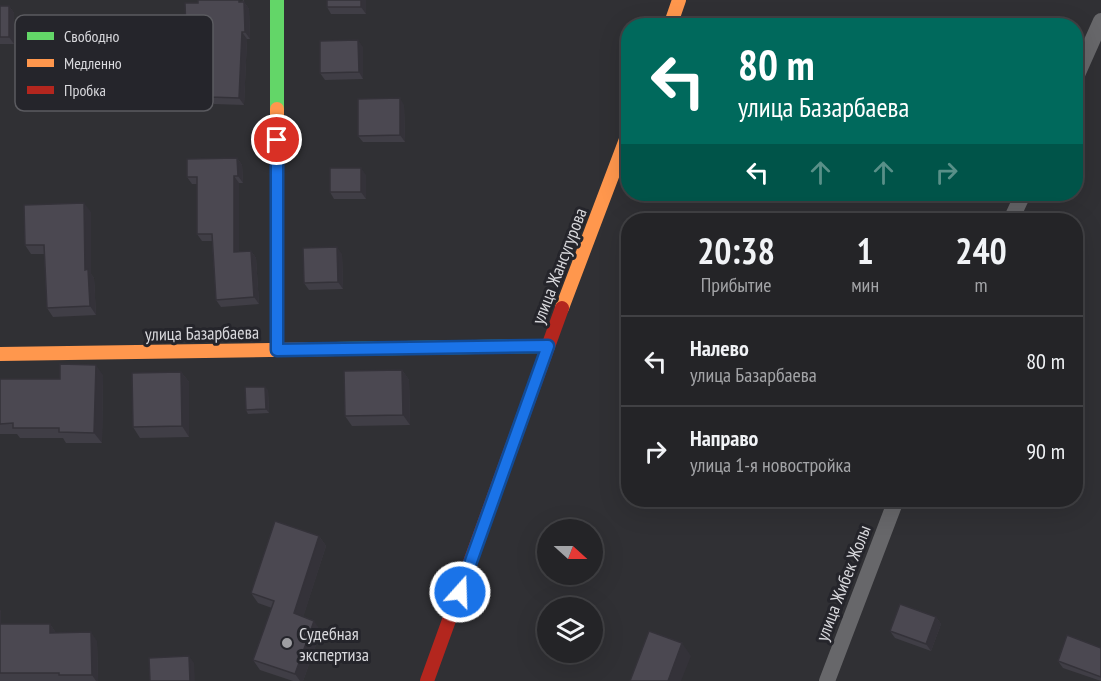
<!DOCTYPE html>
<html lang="ru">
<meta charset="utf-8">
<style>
:root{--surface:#242427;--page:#303033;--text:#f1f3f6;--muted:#a3a4a7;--line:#414144}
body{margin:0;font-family:"PT Sans Narrow",sans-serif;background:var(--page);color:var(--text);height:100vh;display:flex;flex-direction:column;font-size:22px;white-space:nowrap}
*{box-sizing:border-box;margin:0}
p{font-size:20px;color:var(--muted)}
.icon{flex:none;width:33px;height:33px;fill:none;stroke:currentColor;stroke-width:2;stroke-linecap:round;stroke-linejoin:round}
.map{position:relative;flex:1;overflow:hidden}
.sheet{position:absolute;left:621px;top:213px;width:462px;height:294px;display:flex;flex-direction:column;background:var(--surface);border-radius:24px;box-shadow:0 6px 24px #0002,0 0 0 2px var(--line)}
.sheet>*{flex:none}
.top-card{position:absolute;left:621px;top:18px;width:462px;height:183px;border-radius:24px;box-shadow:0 6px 24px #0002,0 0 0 2px var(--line);background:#00695c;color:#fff;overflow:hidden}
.needle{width:39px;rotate:111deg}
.fabs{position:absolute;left:537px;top:519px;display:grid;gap:12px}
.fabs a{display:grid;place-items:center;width:66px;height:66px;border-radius:50%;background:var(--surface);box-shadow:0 6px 24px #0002,0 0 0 2px var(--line);font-size:30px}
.pin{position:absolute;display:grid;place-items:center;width:51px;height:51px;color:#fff;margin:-26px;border:3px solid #fff;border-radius:50%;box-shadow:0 2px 6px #0007}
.me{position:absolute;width:66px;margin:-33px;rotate:20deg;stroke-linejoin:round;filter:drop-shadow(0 0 4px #0008)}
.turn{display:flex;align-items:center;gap:21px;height:126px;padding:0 18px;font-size:27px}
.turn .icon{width:78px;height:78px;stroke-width:2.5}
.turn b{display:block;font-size:42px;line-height:51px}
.lanes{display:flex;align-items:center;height:57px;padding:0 18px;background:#0003;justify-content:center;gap:30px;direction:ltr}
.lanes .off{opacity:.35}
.eta{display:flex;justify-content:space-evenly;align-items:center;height:102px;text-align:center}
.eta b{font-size:36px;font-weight:700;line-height:42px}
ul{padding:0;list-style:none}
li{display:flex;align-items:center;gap:18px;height:90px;padding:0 18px;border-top:2px solid var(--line)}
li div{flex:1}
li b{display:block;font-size:22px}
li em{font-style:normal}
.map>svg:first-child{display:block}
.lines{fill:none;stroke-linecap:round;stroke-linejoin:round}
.street{stroke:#67676a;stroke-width:16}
.fast{stroke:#63d668;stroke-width:14}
.slow{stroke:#ff974d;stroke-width:14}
.jam{stroke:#b3261e;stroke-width:14}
.wall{fill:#403e46}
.shaded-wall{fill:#343239}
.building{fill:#4b4851;stroke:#343239;stroke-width:1.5}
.route-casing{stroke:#114b97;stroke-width:15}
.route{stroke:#1a73e8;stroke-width:10}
.poi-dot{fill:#9e9ea2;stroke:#25252b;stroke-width:2}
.labels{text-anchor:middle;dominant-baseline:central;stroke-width:6;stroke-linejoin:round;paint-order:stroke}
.street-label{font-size:18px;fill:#d9d9dd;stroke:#25252b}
.poi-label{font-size:18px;fill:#d9d9dd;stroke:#25252b;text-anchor:start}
.key{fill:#25252b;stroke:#5b5b60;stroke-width:1.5}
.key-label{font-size:16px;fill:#d9d9dd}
</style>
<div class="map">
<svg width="1101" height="681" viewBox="0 0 1101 681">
<rect width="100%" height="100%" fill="#303034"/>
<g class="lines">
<g class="street">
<polyline points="1076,77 1101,21"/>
<polyline points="1011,220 1023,194"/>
<polyline points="827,681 896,500"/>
</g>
<g class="fast">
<polyline points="277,0 277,109"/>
<polyline points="335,349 548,346"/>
</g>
<g class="slow">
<polyline points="670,26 679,0"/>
<polyline points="277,109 277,350"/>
<polyline points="562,308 628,134"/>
<polyline points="0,354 335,349"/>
</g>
<polyline class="jam" points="427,681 562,308"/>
</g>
<g class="wall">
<polygon points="244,0 244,2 249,9 250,39 247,39 244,105 214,104 210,97 212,39 191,40 186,33"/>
<polygon points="327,0 366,0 366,14 331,14 327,7"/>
<polygon points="0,6 9,6 14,13 14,44 0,44"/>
<polygon points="363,47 363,79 325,80 320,73"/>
<polygon points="404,105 405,142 363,142 358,136"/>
<polygon points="237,158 242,165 243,183 239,183 239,252 251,251 256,258 259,304 221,307 216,300 212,241 202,241 197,234 197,184 192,184 187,177"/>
<polygon points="366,175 366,199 334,199 330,192"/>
<polygon points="91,212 91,274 94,278 96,315 53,317 47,308 44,254 31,254 25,245"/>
<polygon points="342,254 343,289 309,290 304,283"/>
<polygon points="402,370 409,380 410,425 352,426 345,416"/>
<polygon points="181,372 189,382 189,437 140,438 133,427"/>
<polygon points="103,375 102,443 66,443 63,438 20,438 17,434 0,434 0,379 60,379"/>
<polygon points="268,390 269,413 248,414 246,410"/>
<polygon points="319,536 326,546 303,617 321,631 303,681 293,681 260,670 253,660 272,608 258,603 251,593"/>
<polygon points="0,610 1,612 1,624 50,624 56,633 97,641 98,681 0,681"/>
<polygon points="936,617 941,624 931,651 895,638 890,631"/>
<polygon points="1101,648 1101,681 1063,668 1058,661"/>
</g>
<g class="shaded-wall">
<polygon points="361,0 366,0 366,14 361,7"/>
<polygon points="244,2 249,9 250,39 245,32"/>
<polygon points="9,6 14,13 14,44 9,37"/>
<polygon points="242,32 247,39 244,105 239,98"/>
<polygon points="358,40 363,47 363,79 359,72"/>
<polygon points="400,98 404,105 405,142 400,135"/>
<polygon points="237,158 242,165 243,183 238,176"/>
<polygon points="361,168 366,175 366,199 361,192"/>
<polygon points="234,176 239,183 239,259 234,252"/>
<polygon points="84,203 91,212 91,274 94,278 96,315 90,306 85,270"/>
<polygon points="337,247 342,254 343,289 338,282"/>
<polygon points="251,251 256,258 259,304 254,297"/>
<polygon points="96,365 103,375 102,443 94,433"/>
<polygon points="402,370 409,380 410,425 403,415"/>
<polygon points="181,372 189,382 189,437 182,426"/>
<polygon points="265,387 268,390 269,413 266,409"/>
<polygon points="319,536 326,546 301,624 294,613"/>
<polygon points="0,610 1,612 1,632 0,630"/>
<polygon points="936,617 941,624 931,651 926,644"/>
<polygon points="314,621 321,631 303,681 300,681 295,674"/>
<polygon points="50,624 56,633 50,633"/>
<polygon points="91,632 97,641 98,681 96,681 92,675"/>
<polygon points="682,643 691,656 681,681 668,681"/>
<polygon points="189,656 194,663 195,681 190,681"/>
</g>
<g class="building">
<polygon points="198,0 239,0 239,2 244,2 245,32 242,32 239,98 210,97 212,32 186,33 185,3 198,3"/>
<rect x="327" y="0" width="34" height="7"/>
<rect x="0" y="6" width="9" height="31"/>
<polygon points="358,40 359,72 320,73 320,41"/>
<polygon points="400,98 400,135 358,136 358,99"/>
<polygon points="237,158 238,176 234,176 234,252 251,251 254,297 216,300 212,234 197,234 197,177 187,177 187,159"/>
<rect x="330" y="168" width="31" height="24"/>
<polygon points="84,203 85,270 88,269 90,306 47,308 44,245 25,245 24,205"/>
<polygon points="337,247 338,282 304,283 303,248"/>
<polygon points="60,364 96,365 94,433 59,432 59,428 13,428 13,423 0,424 0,379 60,379"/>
<polygon points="402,370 403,415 345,416 344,371"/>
<polygon points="181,372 182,426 133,427 132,373"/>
<polygon points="245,387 265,387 266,409 246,410"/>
<polygon points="275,521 319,536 294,613 314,621 295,674 253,660 274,601 251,593"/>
<polygon points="900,604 936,617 926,644 890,631"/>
<polygon points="0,624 50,624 50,633 91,632 92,675 59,675 59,673 0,673"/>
<polygon points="649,631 682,643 668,681 630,681"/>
<polygon points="1067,635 1101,648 1101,677 1058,661"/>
<polygon points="189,656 190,681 150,681 149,658"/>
</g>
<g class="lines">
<g class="route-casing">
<polyline id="route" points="277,140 277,350 548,346 460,592"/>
</g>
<use href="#route" class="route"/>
</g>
<circle class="poi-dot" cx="287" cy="643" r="6"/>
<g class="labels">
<g class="street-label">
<text transform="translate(559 266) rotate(-69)">улица Жансугурова</text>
<text transform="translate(202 333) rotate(-1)">улица Базарбаева</text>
<text transform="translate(843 583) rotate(-69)">улица Жибек Жолы</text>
</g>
<g class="poi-label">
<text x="299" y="633">Судебная<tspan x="299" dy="21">экспертиза</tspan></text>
</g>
</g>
<rect x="15" y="15" width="198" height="96" rx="9" class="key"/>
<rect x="27" y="32" width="27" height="8" fill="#63d668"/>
<rect x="27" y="59" width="27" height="8" fill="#ff974d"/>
<rect x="27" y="86" width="27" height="8" fill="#b3261e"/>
<g class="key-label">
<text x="64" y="42">Свободно</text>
<text x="64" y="69">Медленно</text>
<text x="64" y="96">Пробка</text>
</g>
</svg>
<div class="fabs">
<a><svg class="needle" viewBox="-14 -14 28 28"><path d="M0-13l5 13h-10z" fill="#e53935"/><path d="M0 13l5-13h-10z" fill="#a3a4a7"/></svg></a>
<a><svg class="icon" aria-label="layers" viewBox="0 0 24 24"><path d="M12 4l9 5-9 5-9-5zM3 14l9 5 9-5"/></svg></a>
</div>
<div class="pin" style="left:277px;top:140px;background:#d93025"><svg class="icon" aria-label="arrive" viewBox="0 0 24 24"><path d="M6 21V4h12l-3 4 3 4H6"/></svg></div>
<svg class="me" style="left:460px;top:592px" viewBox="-20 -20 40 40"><circle r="17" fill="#1a73e8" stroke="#fff" stroke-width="3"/><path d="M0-11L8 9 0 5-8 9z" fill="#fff"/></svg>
<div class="top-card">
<div class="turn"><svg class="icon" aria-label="left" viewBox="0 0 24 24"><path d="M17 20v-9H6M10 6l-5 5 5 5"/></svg><div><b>80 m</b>улица Базарбаева</div></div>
<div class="lanes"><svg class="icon" aria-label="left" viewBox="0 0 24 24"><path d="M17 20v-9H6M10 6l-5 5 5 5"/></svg><svg class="icon off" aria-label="ahead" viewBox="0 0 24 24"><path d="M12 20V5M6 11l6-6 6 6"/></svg><svg class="icon off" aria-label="ahead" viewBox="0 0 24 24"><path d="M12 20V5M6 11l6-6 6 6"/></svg><svg class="icon off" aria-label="right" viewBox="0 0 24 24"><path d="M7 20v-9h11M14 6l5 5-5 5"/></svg></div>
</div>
<section class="sheet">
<div class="eta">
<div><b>20:38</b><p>Прибытие</p></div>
<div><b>1</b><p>мин</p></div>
<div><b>240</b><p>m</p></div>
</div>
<ul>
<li><svg class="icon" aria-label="left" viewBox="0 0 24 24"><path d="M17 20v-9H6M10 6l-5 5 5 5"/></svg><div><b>Налево</b><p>улица Базарбаева</p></div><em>80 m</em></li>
<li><svg class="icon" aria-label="right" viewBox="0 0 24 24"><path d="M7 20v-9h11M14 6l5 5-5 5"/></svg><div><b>Направо</b><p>улица 1-я новостройка</p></div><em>90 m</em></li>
</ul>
</section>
</div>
